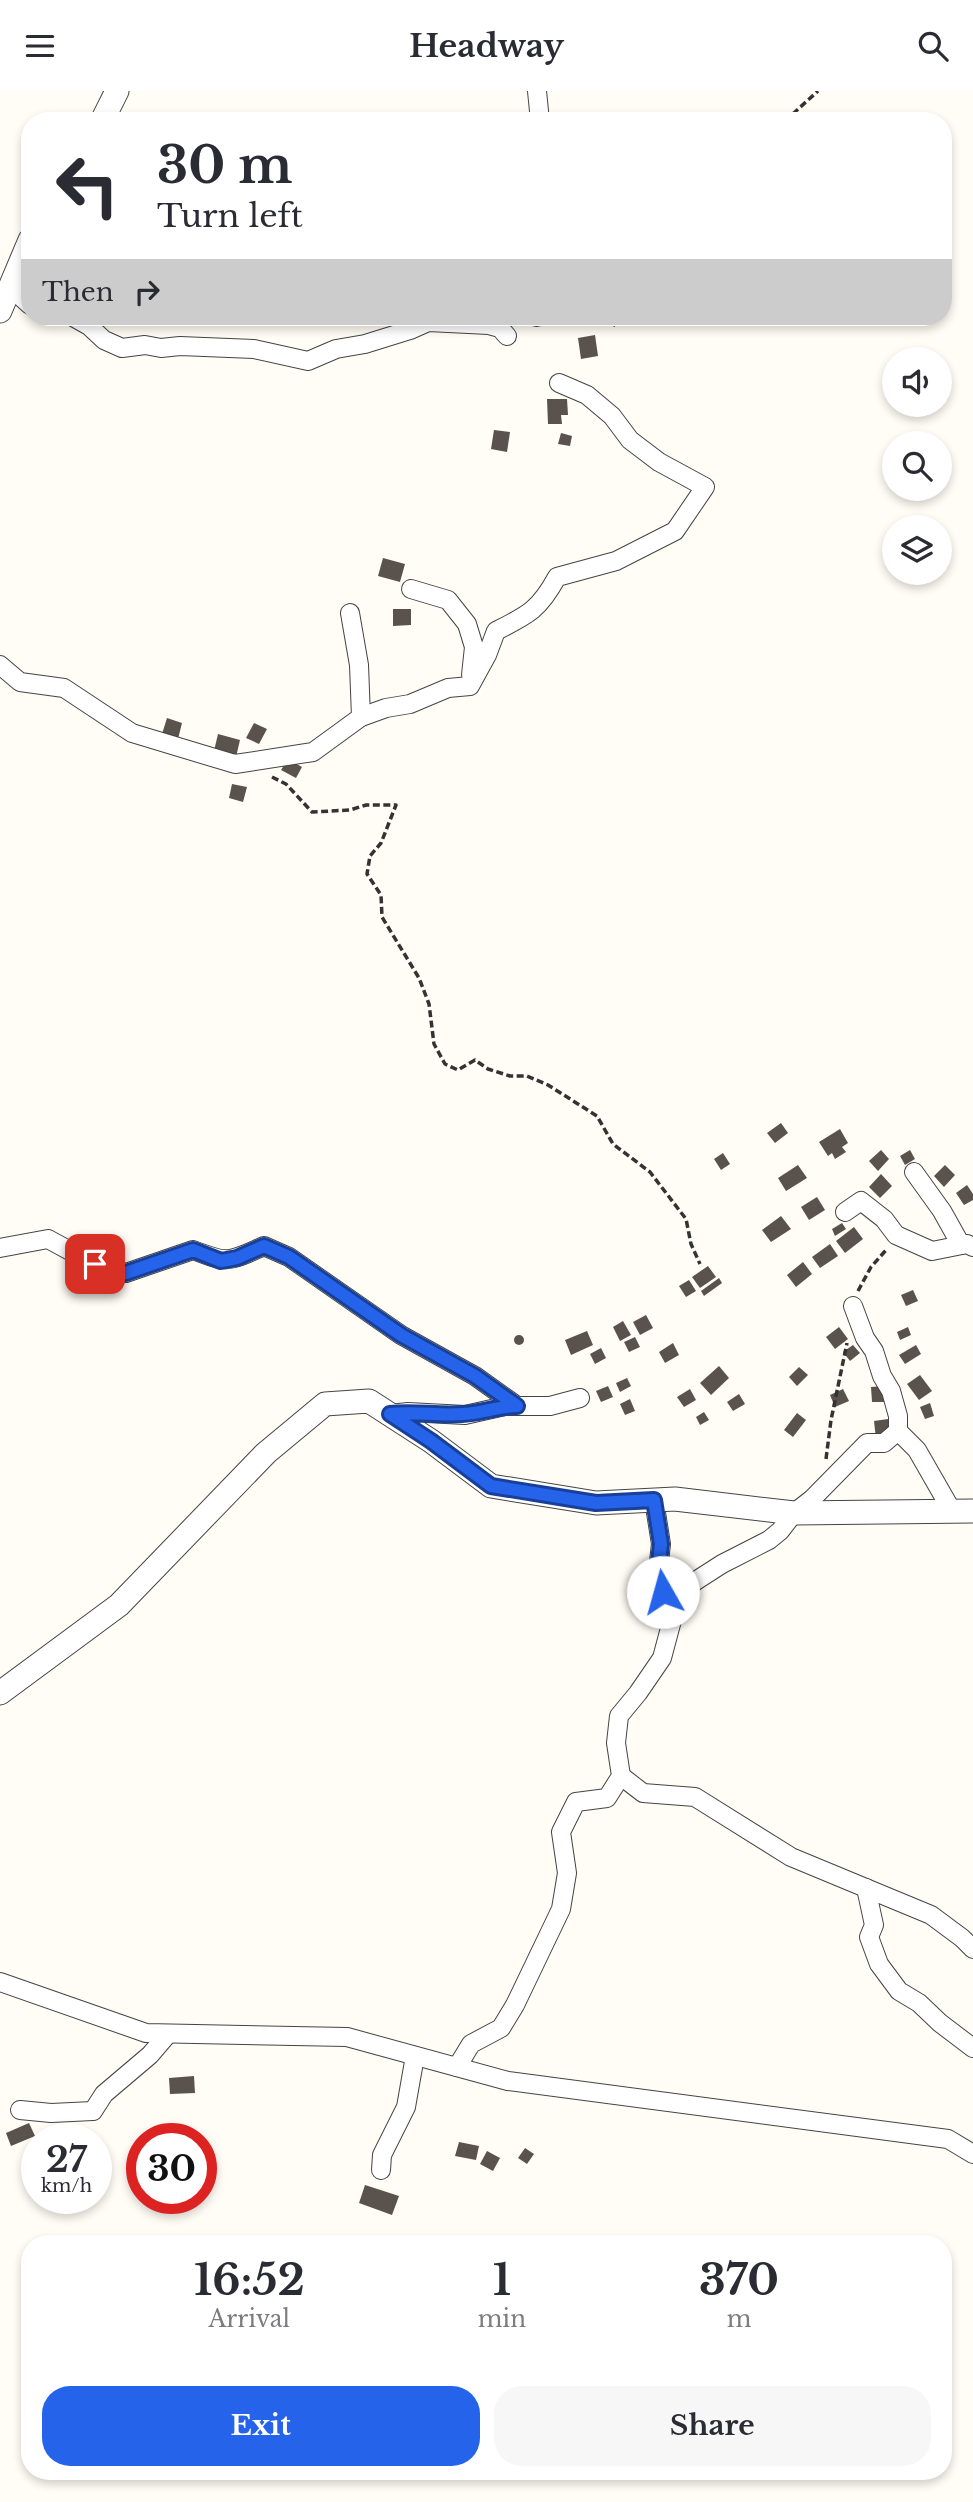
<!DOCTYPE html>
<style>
:root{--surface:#fff;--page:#f7f7f7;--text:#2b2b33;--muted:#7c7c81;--accent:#2563eb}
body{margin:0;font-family:"Libre Baskerville",serif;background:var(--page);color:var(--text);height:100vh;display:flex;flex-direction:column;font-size:26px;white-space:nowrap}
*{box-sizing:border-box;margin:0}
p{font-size:23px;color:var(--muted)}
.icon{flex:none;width:38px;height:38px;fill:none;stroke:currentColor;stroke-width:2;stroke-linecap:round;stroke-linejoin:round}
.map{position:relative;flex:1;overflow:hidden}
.drawer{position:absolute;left:21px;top:2144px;width:931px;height:245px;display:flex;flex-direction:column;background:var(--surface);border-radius:28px;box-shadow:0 4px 10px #0003}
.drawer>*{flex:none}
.guide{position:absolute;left:21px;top:21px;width:931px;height:214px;border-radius:28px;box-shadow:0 4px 10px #0003;background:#fff;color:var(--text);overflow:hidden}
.controls{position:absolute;left:882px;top:256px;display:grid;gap:14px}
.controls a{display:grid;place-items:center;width:70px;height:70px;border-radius:50%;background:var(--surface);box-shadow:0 4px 10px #0003;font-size:35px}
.speed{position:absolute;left:21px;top:2032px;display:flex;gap:14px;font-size:35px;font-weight:700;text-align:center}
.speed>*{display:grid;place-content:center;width:91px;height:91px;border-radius:50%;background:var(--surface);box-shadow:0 4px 10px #0003;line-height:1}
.speed small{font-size:18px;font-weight:400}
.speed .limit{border:10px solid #d22;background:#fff;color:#111}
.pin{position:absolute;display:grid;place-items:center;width:60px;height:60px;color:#fff;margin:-30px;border-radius:14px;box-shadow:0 4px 10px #0006}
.me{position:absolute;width:77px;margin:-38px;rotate:353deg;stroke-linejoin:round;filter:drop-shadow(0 0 5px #0008)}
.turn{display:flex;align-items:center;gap:24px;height:147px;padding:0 21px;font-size:32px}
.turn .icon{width:91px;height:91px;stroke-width:2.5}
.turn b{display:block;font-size:49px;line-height:60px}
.then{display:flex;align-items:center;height:66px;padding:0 21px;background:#0003;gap:14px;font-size:26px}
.eta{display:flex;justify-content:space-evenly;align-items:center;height:119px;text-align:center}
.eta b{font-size:42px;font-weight:700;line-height:49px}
.primary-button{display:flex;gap:14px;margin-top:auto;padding:14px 21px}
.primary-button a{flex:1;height:80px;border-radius:28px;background:var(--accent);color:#fff;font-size:28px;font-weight:700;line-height:80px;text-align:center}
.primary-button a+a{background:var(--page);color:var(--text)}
header{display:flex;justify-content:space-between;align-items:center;height:91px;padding:0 21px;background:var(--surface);font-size:32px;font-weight:700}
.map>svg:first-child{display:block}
.building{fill:#5a524d}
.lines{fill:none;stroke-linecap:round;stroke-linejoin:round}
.minor-casing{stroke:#444;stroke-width:20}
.tertiary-casing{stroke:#444;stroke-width:25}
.path{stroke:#333;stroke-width:3.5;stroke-dasharray:7 3.5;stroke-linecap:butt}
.minor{stroke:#fff;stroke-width:18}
.tertiary{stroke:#fff;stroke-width:23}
.route-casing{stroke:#184099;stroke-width:18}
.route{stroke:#2563eb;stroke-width:12}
</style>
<header><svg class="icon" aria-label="menu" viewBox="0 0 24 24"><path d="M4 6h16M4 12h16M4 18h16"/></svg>Headway<svg class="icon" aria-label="search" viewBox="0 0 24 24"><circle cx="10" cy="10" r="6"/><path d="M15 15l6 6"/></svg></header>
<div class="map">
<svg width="973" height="2411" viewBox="0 0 973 2411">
<rect width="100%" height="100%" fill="#fffdf5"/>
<g class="building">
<polygon points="595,244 598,265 581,268 578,247"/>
<polygon points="547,308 567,308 568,324 561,324 562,333 548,333"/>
<polygon points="494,339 510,341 507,361 491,358"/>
<polygon points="561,342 572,345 570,355 558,353"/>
<polygon points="383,467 405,473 400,491 378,485"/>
<polygon points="393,518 411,518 411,534 393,535"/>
<polygon points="167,627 182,632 178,648 162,643"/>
<polygon points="254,632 267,638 259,653 246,647"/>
<polygon points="218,643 240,649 236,666 214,660"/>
<polygon points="288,668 302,676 296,687 281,679"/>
<polygon points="232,693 247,696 243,711 229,707"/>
<polygon points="781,1032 788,1042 775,1052 767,1042"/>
<polygon points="840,1038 848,1052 842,1056 846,1061 835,1068 832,1062 828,1065 819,1051"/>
<polygon points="881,1059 889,1068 878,1080 869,1070"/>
<polygon points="910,1059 915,1068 905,1074 900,1065"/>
<polygon points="723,1062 730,1073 721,1079 714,1068"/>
<polygon points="798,1074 807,1087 786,1100 778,1087"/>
<polygon points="945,1074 955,1084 944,1096 934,1085"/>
<polygon points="881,1083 892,1095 880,1107 869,1096"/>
<polygon points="967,1094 973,1103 973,1109 964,1114 956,1102"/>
<polygon points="817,1106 825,1119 809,1129 801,1116"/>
<polygon points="781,1125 791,1138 771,1151 762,1139"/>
<polygon points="842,1132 846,1138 835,1145 832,1138"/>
<polygon points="854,1136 863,1148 845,1162 836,1150"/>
<polygon points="830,1153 838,1165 820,1177 812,1166"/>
<polygon points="803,1171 812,1183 796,1196 787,1184"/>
<polygon points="708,1175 716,1186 700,1197 692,1186"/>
<polygon points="719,1187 722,1192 704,1205 701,1200"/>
<polygon points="689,1189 696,1200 686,1206 679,1195"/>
<polygon points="913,1199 918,1210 906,1215 901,1204"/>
<polygon points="646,1224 653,1237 640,1244 633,1231"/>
<polygon points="623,1230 631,1244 620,1250 613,1236"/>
<polygon points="839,1236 848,1248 835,1258 826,1246"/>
<polygon points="908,1236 911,1244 900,1249 897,1241"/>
<polygon points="587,1240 593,1254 571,1264 565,1249"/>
<circle cx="519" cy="1249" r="5"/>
<polygon points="635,1246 640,1256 629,1261 624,1251"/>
<polygon points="673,1252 679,1264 665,1272 659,1261"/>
<polygon points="853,1254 860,1262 850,1270 843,1261"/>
<polygon points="916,1254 921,1263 905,1273 899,1264"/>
<polygon points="601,1257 606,1267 595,1273 590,1263"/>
<polygon points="719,1275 729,1287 711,1304 700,1292"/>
<polygon points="799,1276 808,1284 797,1295 789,1286"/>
<polygon points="920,1284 932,1300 919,1309 907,1293"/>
<polygon points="627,1287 631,1295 620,1301 616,1292"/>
<polygon points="608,1295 613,1306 601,1311 596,1300"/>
<polygon points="884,1295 885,1311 872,1311 871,1296"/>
<polygon points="690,1298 696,1309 684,1316 677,1306"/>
<polygon points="843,1298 849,1310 835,1316 830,1304"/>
<polygon points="739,1303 745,1313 733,1320 727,1311"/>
<polygon points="630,1308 635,1320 625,1324 620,1313"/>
<polygon points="930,1312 934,1325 925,1328 920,1316"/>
<polygon points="704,1321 709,1329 700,1334 696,1326"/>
<polygon points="797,1322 806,1329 793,1346 784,1339"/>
<polygon points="888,1328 890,1346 876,1348 874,1330"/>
<polygon points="194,1985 195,2002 170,2003 169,1987"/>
<polygon points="29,2032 35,2045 11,2055 6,2042"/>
<polygon points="459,2051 479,2055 476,2069 455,2065"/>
<polygon points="525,2057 534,2063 527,2073 518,2067"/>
<polygon points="487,2060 500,2067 493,2080 480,2073"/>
<polygon points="365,2094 399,2105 392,2124 359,2112"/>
</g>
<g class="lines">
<g class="minor-casing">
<g id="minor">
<polyline points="537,0 540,30"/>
<polyline points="10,196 30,214"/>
<polyline points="73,226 89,235 104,249 122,257 145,254 161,257 180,255 254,258 308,270 336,258 365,253 410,239 428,231 489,234 500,237 507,245"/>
<polyline points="536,226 537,226"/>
<polyline points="411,498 448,509 467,533 474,556 471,584"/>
<polyline points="0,574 20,591 64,597 132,642 235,673 313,661 361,626 359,574 350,522"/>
<path d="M361,626l25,-9 24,-4 38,-16 22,-2 17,-31 9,-24c32,-16 43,-21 61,-54l59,-16 59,-30 30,-44 -46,-25 -29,-22 -18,-24 -25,-21 -28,-12"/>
<polyline points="914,1081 942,1120 961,1154"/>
<polyline points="845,1121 861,1110 884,1128 896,1144 932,1160 967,1153 973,1156"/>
<path d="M0,1157l48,-9 59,32 19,2 67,-23c36,14 35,12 71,-4l25,11 112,78 74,41 42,30"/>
<polyline points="853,1215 865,1247 874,1260 882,1285 891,1300 898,1325 898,1340 917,1359 952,1420"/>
<polyline points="390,1323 408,1321 465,1324 505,1315 550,1315 580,1307"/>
<polyline points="670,1514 694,1491 722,1473 769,1449 780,1440 794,1422 812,1408 867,1352 884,1352 898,1340"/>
<polyline points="621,1685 643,1702 695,1706 791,1766 931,1824 962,1847 973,1858"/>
<polyline points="866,1797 874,1834 869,1846 879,1873 899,1900 919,1912 940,1932 973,1957"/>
<polyline points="0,1891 146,1942 347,1946 508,1990 948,2048 973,2063"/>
<polyline points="457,1976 471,1953 501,1937 515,1914 561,1818 567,1782 561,1741 576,1711 607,1707 621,1685 616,1652 619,1625 638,1602 662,1567 674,1522 657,1488 661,1453 654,1409"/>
<polyline points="20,2019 51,2022 93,2020 104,2003 150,1964 168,1943"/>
<polyline points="381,2079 382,2064 406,2016 415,1965"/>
</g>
</g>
<g class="tertiary-casing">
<g id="tertiary">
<polyline points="102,30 117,0"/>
<polyline points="0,220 30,149"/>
<polyline points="0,1602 119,1514 266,1362 325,1313 369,1310 431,1350 491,1395 596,1412 675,1408 794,1422 973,1420"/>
</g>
</g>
<g class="path">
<polyline points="785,30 818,0"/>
<polyline points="613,235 619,226"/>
<polyline points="272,686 286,693 312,721 350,719 366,714 396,714 381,752 370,765 367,783 381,804 382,826 419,887 429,913 434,953 445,973 458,979 475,969 488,978 510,985 527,985 548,994 597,1025 613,1053 650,1081 686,1128 691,1153 700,1173"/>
<polyline points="858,1200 871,1176 887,1158"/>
<polyline points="826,1368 831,1329 847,1252"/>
</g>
<use href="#minor" class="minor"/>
<use href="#tertiary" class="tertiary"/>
</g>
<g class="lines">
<g class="route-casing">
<path id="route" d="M95,1173l12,7 19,2 67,-23 28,11 16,-3 27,-12 25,11 112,78 74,41 42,30c-19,0 -37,8 -55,8 -24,2 -48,-3 -72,0l41,27 60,45 105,17 58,-3 7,44 -4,35 6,13"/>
</g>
<use href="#route" class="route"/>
</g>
</svg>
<div class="controls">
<a><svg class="icon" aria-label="sound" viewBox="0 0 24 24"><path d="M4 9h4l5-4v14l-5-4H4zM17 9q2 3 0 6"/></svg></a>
<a><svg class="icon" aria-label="search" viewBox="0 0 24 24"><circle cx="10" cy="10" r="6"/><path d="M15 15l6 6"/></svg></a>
<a><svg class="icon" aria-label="layers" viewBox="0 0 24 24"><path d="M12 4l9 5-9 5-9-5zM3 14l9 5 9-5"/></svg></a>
</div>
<div class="speed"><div>27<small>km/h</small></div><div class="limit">30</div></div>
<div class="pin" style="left:95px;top:1173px;background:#d93025"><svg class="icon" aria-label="arrive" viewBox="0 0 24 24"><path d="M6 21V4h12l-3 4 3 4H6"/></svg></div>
<svg class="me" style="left:663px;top:1501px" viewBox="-20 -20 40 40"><circle r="19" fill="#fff"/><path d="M0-13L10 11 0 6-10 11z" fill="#2563eb"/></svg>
<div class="guide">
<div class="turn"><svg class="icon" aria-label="left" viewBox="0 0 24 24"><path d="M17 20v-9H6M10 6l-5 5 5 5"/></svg><div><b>30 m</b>Turn left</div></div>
<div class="then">Then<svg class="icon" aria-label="right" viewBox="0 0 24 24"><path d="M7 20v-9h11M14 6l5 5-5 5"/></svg></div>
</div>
<section class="drawer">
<div class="eta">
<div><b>16:52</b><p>Arrival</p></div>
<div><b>1</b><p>min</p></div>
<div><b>370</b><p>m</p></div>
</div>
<div class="primary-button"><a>Exit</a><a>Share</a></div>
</section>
</div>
